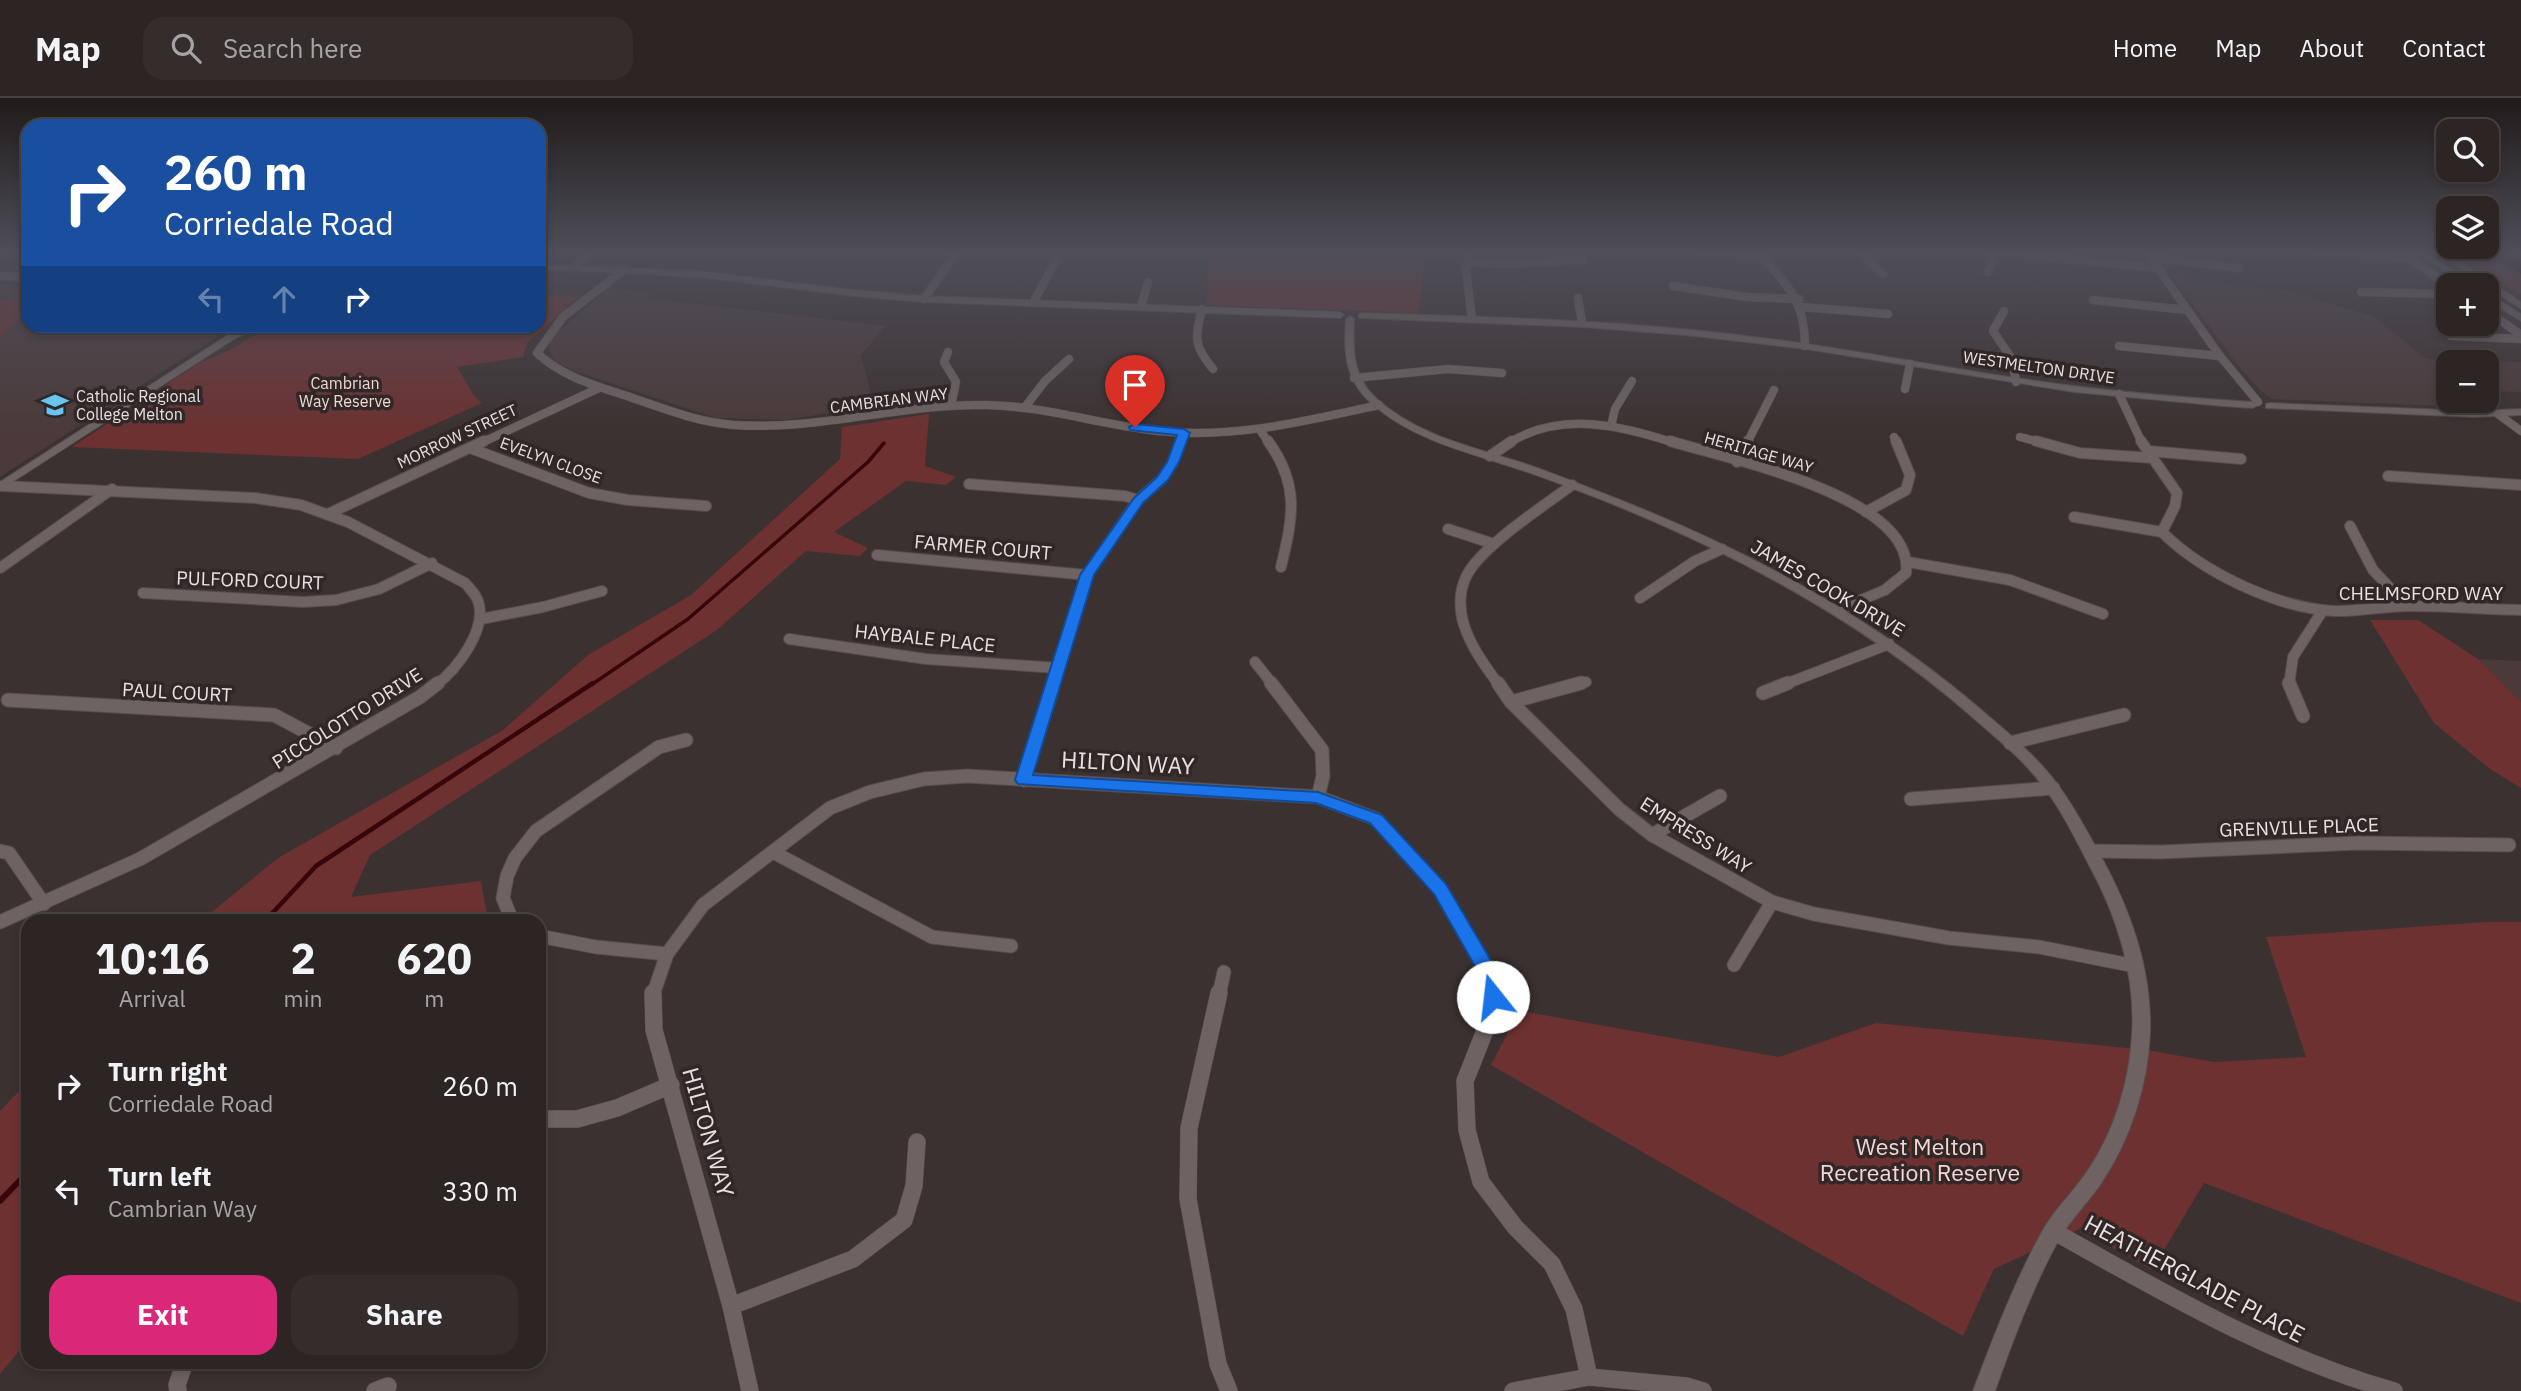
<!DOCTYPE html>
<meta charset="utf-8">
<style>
:root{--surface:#2c2524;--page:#342d2c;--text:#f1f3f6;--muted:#a6a5a6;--line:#484241;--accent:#db2777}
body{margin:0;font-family:"IBM Plex Sans",sans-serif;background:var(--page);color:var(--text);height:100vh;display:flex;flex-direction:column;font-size:26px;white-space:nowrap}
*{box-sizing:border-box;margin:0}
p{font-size:23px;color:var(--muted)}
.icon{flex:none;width:38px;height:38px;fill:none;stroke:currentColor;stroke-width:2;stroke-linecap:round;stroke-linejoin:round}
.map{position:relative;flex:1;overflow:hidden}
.panel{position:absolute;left:21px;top:816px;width:525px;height:455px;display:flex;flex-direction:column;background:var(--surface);border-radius:21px;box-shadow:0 4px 10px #0003,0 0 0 2px var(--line)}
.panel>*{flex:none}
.top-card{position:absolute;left:21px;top:21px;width:525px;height:214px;border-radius:21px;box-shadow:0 4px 10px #0003,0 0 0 2px var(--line);background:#1a4fa0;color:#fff;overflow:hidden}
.controls{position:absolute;left:2436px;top:21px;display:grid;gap:14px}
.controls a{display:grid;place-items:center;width:63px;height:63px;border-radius:14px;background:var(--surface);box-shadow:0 4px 10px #0003,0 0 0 2px var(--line);font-size:35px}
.pin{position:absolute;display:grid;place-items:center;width:60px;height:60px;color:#fff;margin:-72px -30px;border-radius:50% 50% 50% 0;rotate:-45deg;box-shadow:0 0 7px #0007}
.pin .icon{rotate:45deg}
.me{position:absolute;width:77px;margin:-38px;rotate:344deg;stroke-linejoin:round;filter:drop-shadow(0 0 5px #0008)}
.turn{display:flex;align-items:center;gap:24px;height:147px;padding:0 28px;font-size:32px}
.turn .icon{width:91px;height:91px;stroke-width:2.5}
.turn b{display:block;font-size:49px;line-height:60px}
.lanes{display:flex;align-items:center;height:66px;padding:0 28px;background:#0003;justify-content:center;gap:35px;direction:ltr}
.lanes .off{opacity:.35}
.eta{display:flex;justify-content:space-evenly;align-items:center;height:119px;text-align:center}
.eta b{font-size:42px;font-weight:700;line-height:49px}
.button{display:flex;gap:14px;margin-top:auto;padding:14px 28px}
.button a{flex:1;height:80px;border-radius:21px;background:var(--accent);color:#fff;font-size:28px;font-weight:700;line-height:80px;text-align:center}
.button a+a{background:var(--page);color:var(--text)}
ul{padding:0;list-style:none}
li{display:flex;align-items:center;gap:21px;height:105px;padding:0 28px}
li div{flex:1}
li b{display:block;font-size:26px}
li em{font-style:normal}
header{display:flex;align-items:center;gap:42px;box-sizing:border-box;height:98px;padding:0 35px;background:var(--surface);border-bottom:2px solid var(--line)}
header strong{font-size:33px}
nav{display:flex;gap:38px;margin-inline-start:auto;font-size:24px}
.search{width:490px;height:63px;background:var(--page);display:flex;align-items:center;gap:18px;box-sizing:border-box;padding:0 24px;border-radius:21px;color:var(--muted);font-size:26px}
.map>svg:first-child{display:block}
.built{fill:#4b3a39}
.green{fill:#6d3131}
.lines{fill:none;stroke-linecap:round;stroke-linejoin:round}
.stream-far2{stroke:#37060a;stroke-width:3.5}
.stream-far1{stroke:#37060a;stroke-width:4.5}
.stream{stroke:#37060a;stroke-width:6}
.river{fill:#37060a;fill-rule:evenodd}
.minor-far3-casing{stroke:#554d4c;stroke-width:9}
.minor-far2-casing{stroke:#554d4c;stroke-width:12}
.minor-far1-casing{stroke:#554d4c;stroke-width:15}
.minor-casing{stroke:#554d4c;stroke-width:18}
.tertiary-casing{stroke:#554d4c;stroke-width:2}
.minor-far3{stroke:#6e6362;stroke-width:8}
.minor-far2{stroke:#6e6362;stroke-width:10}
.minor-far1{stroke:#6e6362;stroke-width:13}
.minor{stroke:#6e6362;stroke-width:17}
.tertiary{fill:#6e6362;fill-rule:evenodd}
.route{fill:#1a73e8;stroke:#114b97;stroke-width:2}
.labels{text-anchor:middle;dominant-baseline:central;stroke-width:7;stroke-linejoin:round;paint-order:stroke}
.far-street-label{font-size:16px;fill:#e7e0e0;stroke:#312727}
.far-park-label{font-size:16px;fill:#f2d6d4;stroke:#312727}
.far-poi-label{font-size:16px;fill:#e7e0e0;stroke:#312727;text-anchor:start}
.street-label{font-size:19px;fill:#e7e0e0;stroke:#312727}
.near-street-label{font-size:23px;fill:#e7e0e0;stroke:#312727}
.near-park-label{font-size:23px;fill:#f2d6d4;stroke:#312727}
</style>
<header>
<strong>Map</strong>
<div class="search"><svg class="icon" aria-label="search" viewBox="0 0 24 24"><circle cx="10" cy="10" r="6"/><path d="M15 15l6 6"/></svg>Search here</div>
<nav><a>Home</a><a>Map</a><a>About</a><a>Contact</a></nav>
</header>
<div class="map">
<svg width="2521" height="1293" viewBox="0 0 2521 1293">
<rect width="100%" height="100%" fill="#3b3130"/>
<g class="built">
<polygon points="2170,175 2241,189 2285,192 2372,218 2427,261 2521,264 2521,294 2487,293 2487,264 2448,264 2448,303 2482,303 2493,310 2272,301 2260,292 2238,267"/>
<polygon points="0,186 28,190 28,228 150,228 221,236 0,379"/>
<polygon points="608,190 650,194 646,200 885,228 861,257 874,308 785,322 716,320 575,273 556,264 548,250 554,237"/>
<polygon points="2478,561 2521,563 2521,604"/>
</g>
<g class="green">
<polygon points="1209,155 1426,155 1418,215 1207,207"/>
<polygon points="2457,155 2521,155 2521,196"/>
<polygon points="539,197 580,198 527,245 523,259 457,269 475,299 482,305 358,361 72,349 201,264 234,250 269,228 539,228"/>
<polygon points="28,199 28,210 0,240 0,202"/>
<polygon points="929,316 925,368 956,379 946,387 906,383 834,434 868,450 860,458 806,453 717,532 370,757 351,799 481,783 488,822 202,822 278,760 503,632 588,557 691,497 840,361 842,329"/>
<polygon points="2370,522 2418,522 2478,561 2521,604 2521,690 2490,671 2434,625"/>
<polygon points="2487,824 2521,824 2521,1205 2204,1085 2152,1172 2080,1131 1994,1171 1963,1238 1491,967 1507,936 1515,912 1779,959 1876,925 2147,952 2214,964 2306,959 2266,839"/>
<polygon points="28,984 28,1242 0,1276 0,1013"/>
</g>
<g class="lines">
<polyline class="stream-far2" points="591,587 688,521 868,364 884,345"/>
<polyline class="stream-far1" points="266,822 316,768 593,585"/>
<polyline class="stream" points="0,1103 28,1074"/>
<polygon class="river" points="2483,155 2502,155 2521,165 2521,176"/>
<g class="minor-far3-casing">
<g id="minor-far3">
<polyline points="1470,155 1466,171 1472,221"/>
<polyline points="1702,155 1762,159"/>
<path d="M1759,155c28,32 46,47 46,93"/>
<polyline points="1860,155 1883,176"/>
<polyline points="2007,155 2158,170"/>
<polyline points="2147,155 2220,258 2258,304"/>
<polyline points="2319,155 2408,160"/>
<polyline points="2403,156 2449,187"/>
<polyline points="2152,160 2239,170"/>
<polyline points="1467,164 1505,166 1583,162"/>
<polyline points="572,170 590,155"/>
<path d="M624,172l-61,47 -26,36c26,24 57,32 90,43 35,12 69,26 107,29 85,6 168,-22 253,-20 58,1 114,20 172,26 74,8 148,-10 220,-26"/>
<polyline points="1988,174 1993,162 1992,155"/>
<polyline points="0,178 28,179"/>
<polyline points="1673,188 1747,199 1799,201"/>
<polyline points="2361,194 2448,196"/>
<polyline points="1578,200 1582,225"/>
<polyline points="924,201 951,162 952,155"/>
<polyline points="2093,202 2187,212"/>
<polyline points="1033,205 1056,162"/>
<polyline points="1141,209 1148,184"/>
<polyline points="1802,209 1888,216"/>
<path d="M1202,211c-7,29 -9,36 11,60"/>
<polyline points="2004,213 1993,233 2012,261 2016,284"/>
<polyline points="2487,213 2521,237"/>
<polyline points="2451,238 2521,241"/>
<polyline points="2119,248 2220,258"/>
<polyline points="948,254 944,264 956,284 951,308"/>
<polyline points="1354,280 1448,271 1502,275"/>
<polyline points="1905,291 1910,266"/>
<polyline points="2119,296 2142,345"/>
<polyline points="1025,309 1045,283 1069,261"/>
<polyline points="2498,316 2521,333"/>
<polyline points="1611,328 1615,311 1632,283"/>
<polyline points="1260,332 1269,345"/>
<polyline points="1894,339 1897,345"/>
<polyline points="2020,339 2043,345"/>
<polyline points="481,345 599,290"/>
<polyline points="1180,345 1184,335"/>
<path d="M1509,345c53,-33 111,-17 166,0"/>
<polyline points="1747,345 1774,292"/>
</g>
</g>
<g class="minor-far2-casing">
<g id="minor-far2">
<path d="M1268,343c32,44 25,76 13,126"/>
<path d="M1670,343c54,17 246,55 236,132l-21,17 -48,20"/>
<polyline points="2036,343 2080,355 2153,360"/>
<path d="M2141,343l36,52 -2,13 -13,26c40,40 115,76 172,79 25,1 50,-5 75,-5 37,0 75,3 112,4"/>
<polyline points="470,350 589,395 628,402 706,408"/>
<polyline points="2149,353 2241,361"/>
<polyline points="1490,358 1512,343"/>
<polyline points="1737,364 1748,343"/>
<polyline points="2388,378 2521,387"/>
<polyline points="969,386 1125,398 1138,402"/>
<path d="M2,388l253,12 46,7 47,17 117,61c4,5 11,11 13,18 10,28 -21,68 -42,84"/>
<polyline points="1866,414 1906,392 1910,377 1896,343"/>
<polyline points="328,416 484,343"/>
<polyline points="2074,419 2162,434"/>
<polyline points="2350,428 2373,472 2407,508"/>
<polyline points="1448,431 1494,446"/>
<polyline points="877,457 1087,477"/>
<polyline points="1908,464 2010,482 2103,516"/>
<polyline points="0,470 112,391"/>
<polyline points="143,495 303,504 336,502 379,491 432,465"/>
<polyline points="1640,500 1695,463 1722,451"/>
<polyline points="481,521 543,509 602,493"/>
<polyline points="789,541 926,561 1058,570"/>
<polyline points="1255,564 1273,587"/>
<polyline points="1053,587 1087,477 1138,402 1162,381 1173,364 1181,343"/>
<path d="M1499,587c-14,-19 -28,-38 -35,-60 -5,-15 -5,-34 2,-48 13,-29 79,-72 106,-92"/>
<polyline points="1575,587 1586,584"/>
<polyline points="1783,587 1889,546"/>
<polyline points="2289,587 2293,559 2323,512"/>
</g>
</g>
<g class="minor-far1-casing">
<g id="minor-far1">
<polyline points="1271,585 1322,652 1323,678 1318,699"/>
<polyline points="1498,585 1511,604 1619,711 1652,737 1772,804 1814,816 1949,840 2039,849 2135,868"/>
<polyline points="2289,585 2303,618"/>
<polyline points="1763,595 1788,585"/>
<polyline points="8,602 274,617 336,650"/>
<polyline points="1511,604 1581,585"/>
<polyline points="2010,645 2124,617"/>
<polyline points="1024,682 1054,585"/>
<polyline points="1911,701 2053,690"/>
<polyline points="1652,737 1720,698"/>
<polyline points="0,753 9,755 44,806"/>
<polyline points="2090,753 2161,754 2359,745 2509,747"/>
<polyline points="773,754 932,839 1011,848"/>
<polyline points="512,822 503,800 507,778 515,760 536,733 659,649 686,642"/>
<polyline points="0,824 140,761 420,599 438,585"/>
<polyline points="539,838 596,849 667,856"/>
<polyline points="1734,867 1772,804"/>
<polyline points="653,897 667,856 703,807 830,710 870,694 924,681 967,678 1318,699 1376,721 1440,791 1493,883 1493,897"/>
<polyline points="1219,897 1224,874"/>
</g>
</g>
<g class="minor-casing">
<g id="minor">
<polyline points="653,895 654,932 731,1208 750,1293"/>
<polyline points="1219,895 1189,1030 1188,1101 1218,1266 1229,1293"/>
<polyline points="1493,895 1492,915 1465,983 1467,1032 1481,1084 1515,1129 1552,1166 1574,1211 1589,1279"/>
<polyline points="539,1021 577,1021 617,1010 671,987"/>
<path d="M2053,1133c111,62 218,125 341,160"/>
<polyline points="731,1208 853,1161 904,1122 914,1088 917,1044"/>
<polyline points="178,1293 177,1287 185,1264"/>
<polyline points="375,1293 388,1288"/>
<polyline points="1513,1293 1589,1279 1686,1288 1703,1293"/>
</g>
</g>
<g class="tertiary-casing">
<g id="tertiary">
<polygon points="2418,155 2428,155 2475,187 2466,187"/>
<polygon points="2437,155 2447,155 2521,204 2521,211"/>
<polygon points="539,167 700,173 854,192 924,198 1340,214 1344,217 1340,220 924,204 854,198 700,179 539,171"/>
<polygon points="2487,195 2521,216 2521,223 2487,202"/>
<path d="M1362,215c131,4 262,7 392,24 88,10 174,28 262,41 78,12 158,19 237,24l5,3 -5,3 -30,-2 -149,-14 -268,-43 -111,-13 -111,-9 -225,-9v-4z"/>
<path d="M1350,218l4,3c-1,30 -2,57 22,79 40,37 96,49 147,65 30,10 58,22 87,33 132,51 260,119 368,211 25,22 52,43 73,69 21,26 37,57 53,86 28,52 48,110 46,170 -2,54 -20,109 -50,153 -13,19 -31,36 -42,56 -26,48 -45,99 -63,150h-22c21,-55 42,-111 71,-163 12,-20 29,-36 42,-55 28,-40 43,-90 46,-138 4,-59 -15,-119 -43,-170 -14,-27 -28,-56 -47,-80 -20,-27 -47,-48 -72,-70 -107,-93 -233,-161 -365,-214 -29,-11 -58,-23 -87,-32 -48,-16 -101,-28 -141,-61 -31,-24 -34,-52 -31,-89z"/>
<polygon points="250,228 261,228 234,241 0,392 0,384 228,237"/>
<polygon points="2270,305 2474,313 2521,311 2521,317 2474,319 2266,310 2266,306"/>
</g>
</g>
<use href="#minor-far3" class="minor-far3"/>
<use href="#minor-far2" class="minor-far2"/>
<use href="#minor-far1" class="minor-far1"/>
<use href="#minor" class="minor"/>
<use href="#tertiary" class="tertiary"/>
</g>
<linearGradient id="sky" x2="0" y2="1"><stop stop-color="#201b1a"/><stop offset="0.46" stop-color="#4f4e59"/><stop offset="1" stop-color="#4f4e59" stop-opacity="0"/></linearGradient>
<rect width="2521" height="336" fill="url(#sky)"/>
<polygon class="route" points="1135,326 1184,331 1190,335 1179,364 1168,382 1143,405 1094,477 1033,677 1318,694 1382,717 1446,786 1503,883 1500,905 1493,907 1486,905 1483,899 1484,884 1434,796 1370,725 1316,705 1018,686 1015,682 1080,477 1134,400 1157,379 1167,364 1177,337 1130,332 1129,329"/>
<defs>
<g id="school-bare" transform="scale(2.1)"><path d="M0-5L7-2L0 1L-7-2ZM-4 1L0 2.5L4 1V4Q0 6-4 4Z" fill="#68c4f0" stroke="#312727" stroke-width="2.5" paint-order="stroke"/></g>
</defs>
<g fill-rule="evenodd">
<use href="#school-bare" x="55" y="307"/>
</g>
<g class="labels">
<g class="far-street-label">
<text transform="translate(2039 269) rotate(8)">WESTMELTON DRIVE</text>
<text transform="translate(889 302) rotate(-7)">CAMBRIAN WAY</text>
<text transform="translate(457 338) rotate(-25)">MORROW STREET</text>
<text transform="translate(1759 354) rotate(16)">HERITAGE WAY</text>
<text transform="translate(551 362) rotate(20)">EVELYN CLOSE</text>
</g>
<g class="far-park-label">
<text x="345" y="285">Cambrian<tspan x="345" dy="18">Way Reserve</tspan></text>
</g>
<g class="far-poi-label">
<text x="76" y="298">Catholic Regional<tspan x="76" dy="18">College Melton</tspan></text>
</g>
<g class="street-label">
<text transform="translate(983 449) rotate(5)">FARMER COURT</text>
<text transform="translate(250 482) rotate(2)">PULFORD COURT</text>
<text transform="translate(1828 490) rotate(30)">JAMES COOK DRIVE</text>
<text x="2421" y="495">CHELMSFORD WAY</text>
<text transform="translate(925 540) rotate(6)">HAYBALE PLACE</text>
<text transform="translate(177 594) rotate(3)">PAUL COURT</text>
<text transform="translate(347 620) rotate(-32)">PICCOLOTTO DRIVE</text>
<text transform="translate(2299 729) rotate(-2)">GRENVILLE PLACE</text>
<text transform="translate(1696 737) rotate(32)">EMPRESS WAY</text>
</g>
<g class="near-street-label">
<text transform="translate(1128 664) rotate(3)">HILTON WAY</text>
<text transform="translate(709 1034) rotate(74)">HILTON WAY</text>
<text transform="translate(2195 1180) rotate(28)">HEATHERGLADE PLACE</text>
</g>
<g class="near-park-label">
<text x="1920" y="1048">West Melton<tspan x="1920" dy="26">Recreation Reserve</tspan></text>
</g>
</g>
</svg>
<div class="controls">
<a><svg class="icon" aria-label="search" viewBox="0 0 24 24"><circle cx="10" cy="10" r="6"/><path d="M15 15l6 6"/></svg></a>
<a><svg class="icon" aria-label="layers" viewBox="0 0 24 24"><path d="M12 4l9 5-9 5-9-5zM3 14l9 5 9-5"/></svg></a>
<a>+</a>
<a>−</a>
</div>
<div class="pin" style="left:1135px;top:329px;background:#d93025"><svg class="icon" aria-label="arrive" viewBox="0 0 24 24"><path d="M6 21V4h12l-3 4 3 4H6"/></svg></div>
<svg class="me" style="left:1493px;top:899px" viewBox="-20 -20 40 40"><circle r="19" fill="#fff"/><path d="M0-13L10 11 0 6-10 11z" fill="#1a73e8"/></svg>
<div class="top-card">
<div class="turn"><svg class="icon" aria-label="right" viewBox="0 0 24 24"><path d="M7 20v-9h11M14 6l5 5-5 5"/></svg><div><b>260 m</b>Corriedale Road</div></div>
<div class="lanes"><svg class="icon off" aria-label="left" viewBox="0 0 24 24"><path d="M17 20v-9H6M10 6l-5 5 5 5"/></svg><svg class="icon off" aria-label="ahead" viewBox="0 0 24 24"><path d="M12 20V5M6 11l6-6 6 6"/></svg><svg class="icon" aria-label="right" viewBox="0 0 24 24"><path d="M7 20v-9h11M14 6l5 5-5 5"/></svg></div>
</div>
<section class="panel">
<div class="eta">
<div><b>10:16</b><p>Arrival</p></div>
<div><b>2</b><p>min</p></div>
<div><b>620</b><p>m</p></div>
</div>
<ul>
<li><svg class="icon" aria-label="right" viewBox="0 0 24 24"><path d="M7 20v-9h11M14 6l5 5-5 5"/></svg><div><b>Turn right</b><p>Corriedale Road</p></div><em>260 m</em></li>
<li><svg class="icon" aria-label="left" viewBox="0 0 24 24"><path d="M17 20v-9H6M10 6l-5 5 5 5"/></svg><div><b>Turn left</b><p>Cambrian Way</p></div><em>330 m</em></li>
</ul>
<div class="button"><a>Exit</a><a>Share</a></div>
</section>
</div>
